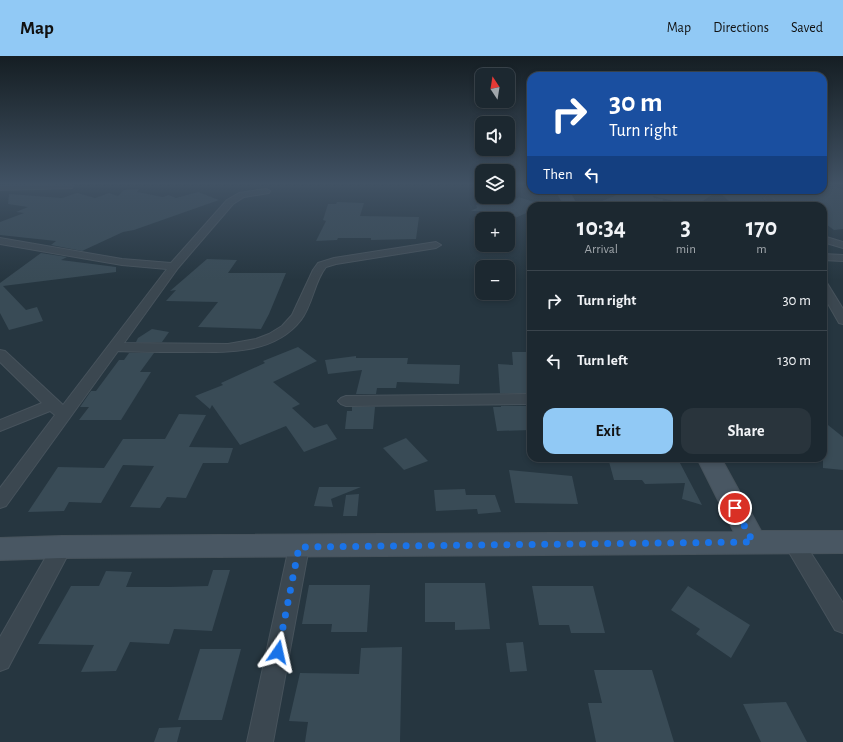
<!DOCTYPE html>
<meta charset="utf-8">
<style>
:root{--surface:#1c2830;--page:#29343c;--text:#f1f3f6;--muted:#a0a6ab;--line:#3a444c;--accent:#91c9f5}
body{margin:0;font-family:"Alegreya Sans",sans-serif;background:var(--page);color:var(--text);height:100vh;display:flex;flex-direction:column;font-size:15px;white-space:nowrap}
*{box-sizing:border-box;margin:0}
p{font-size:13px;color:var(--muted)}
.icon{flex:none;width:22px;height:22px;fill:none;stroke:currentColor;stroke-width:2;stroke-linecap:round;stroke-linejoin:round}
.map{position:relative;flex:1;overflow:hidden}
.panel{position:absolute;left:527px;top:146px;width:300px;height:260px;display:flex;flex-direction:column;background:var(--surface);border-radius:12px;box-shadow:0 2px 6px #0003,0 0 0 1px var(--line)}
.panel>*{flex:none}
.hud{position:absolute;left:527px;top:16px;width:300px;height:122px;border-radius:12px;box-shadow:0 2px 6px #0003,0 0 0 1px var(--line);background:#1a4fa0;color:#fff;overflow:hidden}
.needle{width:26px;rotate:348deg}
.tools{position:absolute;left:475px;top:12px;display:grid;gap:8px}
.tools a{display:grid;place-items:center;width:40px;height:40px;border-radius:8px;background:var(--surface);box-shadow:0 2px 6px #0003,0 0 0 1px var(--line);font-size:20px}
.pin{position:absolute;display:grid;place-items:center;width:34px;height:34px;color:#fff;margin:-17px;border:2px solid #fff;border-radius:50%;box-shadow:0 1px 4px #0007}
.me{position:absolute;width:44px;margin:-22px;rotate:11deg;stroke-linejoin:round;filter:drop-shadow(0 0 3px #0008)}
.turn{display:flex;align-items:center;gap:14px;height:84px;padding:0 16px;font-size:18px}
.turn .icon{width:52px;height:52px;stroke-width:2.5}
.turn b{display:block;font-size:28px;line-height:34px}
.then{display:flex;align-items:center;height:38px;padding:0 16px;background:#0003;gap:8px;font-size:15px}
.eta{display:flex;justify-content:space-evenly;align-items:center;height:68px;text-align:center}
.eta b{font-size:24px;font-weight:700;line-height:28px}
.cta{display:flex;gap:8px;margin-top:auto;padding:8px 16px}
.cta a{flex:1;height:46px;border-radius:12px;background:var(--accent);color:#111;font-size:16px;font-weight:700;line-height:46px;text-align:center}
.cta a+a{background:var(--page);color:var(--text)}
ul{padding:0;list-style:none}
li{display:flex;align-items:center;gap:12px;height:60px;padding:0 16px;border-top:1px solid var(--line)}
li div{flex:1}
li b{display:block;font-size:15px}
li em{font-style:normal}
header{display:flex;align-items:center;gap:24px;box-sizing:border-box;height:56px;padding:0 20px;background:var(--accent);color:#111}
header strong{font-size:19px}
nav{display:flex;gap:22px;margin-inline-start:auto;font-size:14px}
.map>svg:first-child{display:block}
.building{fill:#394b56}
.lines{fill:none;stroke-linecap:round;stroke-linejoin:round}
.street-casing{stroke:#47535c;stroke-width:2}
.secondary-casing{stroke:#47535c;stroke-width:2}
.street{fill:#3b4750;fill-rule:evenodd}
.secondary{fill:#495763;fill-rule:evenodd}
.route{stroke:#1a73e8;stroke-width:7;stroke-dasharray:0 12.6}
</style>
<header>
<strong>Map</strong>
<nav><a>Map</a><a>Directions</a><a>Saved</a></nav>
</header>
<div class="map">
<svg width="843" height="686" viewBox="0 0 843 686">
<rect width="100%" height="100%" fill="#263640"/>
<g class="building">
<polygon points="823,128 832,128 843,134 843,173 834,174 823,166 823,150 783,150 768,138 762,142 771,150 734,150 718,135 695,150 653,140 654,142 663,143 662,150 590,150 624,136 631,137 631,134 823,136"/>
<polygon points="139,133 137,136 163,141 169,139 176,142 198,136 219,144 134,174 123,176 82,195 51,189 56,185 0,179 0,166 24,157 16,156 28,151 8,148 9,138 62,142 77,137 95,142 109,137 118,140 124,134"/>
<polygon points="505,141 515,143 519,141 542,149 531,150 531,155 508,165 508,155 471,155 477,152 476,149"/>
<polygon points="337,146 364,147 360,160 419,161 416,183 371,184 371,182 338,182 337,184 316,185 326,165 323,164 328,148 336,148"/>
<polygon points="41,197 67,201 61,204 116,211 116,216 3,230 26,254 37,251 43,265 9,274 0,257 0,227"/>
<polygon points="207,203 237,204 228,217 286,217 269,258 261,273 198,271 218,246 166,245 176,234 170,235"/>
<polygon points="152,273 169,276 162,286 136,286 138,282"/>
<polygon points="298,291 317,305 273,326 300,348 292,352 314,372 327,368 337,383 304,396 286,370 240,389 212,349 210,353 195,340 223,329 221,327 265,307 263,305"/>
<polygon points="512,296 531,296 531,337 500,337 498,308 513,309"/>
<polygon points="129,297 154,297 140,316 151,316 121,364 79,364 89,351 80,351 91,335 96,335 119,304 124,304"/>
<polygon points="356,300 356,302 408,302 407,308 460,309 459,328 397,326 396,332 377,332 376,338 356,338 362,314 328,318 325,304"/>
<polygon points="501,350 531,350 531,374 497,375 493,351 501,351"/>
<polygon points="352,351 375,351 373,373 345,373 347,355 352,355"/>
<polygon points="179,358 206,359 189,391 233,392 228,407 203,407 186,442 167,441 160,452 130,451 154,410 123,409 101,447 69,446 64,455 28,456 58,411 104,412 123,383 165,383"/>
<polygon points="823,365 843,381 843,414 823,412"/>
<polygon points="406,382 428,405 404,414 383,392"/>
<polygon points="608,402 656,402 658,407 680,407 702,449 682,443 685,427 645,428 642,424 614,424"/>
<polygon points="509,414 572,420 578,448 515,447"/>
<polygon points="319,431 361,431 331,443 333,451 314,450"/>
<polygon points="465,433 466,439 495,439 501,456 478,458 477,453 436,455 434,434"/>
<polygon points="359,438 357,460 343,460 346,439"/>
<polygon points="213,514 230,514 212,575 174,573 169,588 130,586 116,615 81,616 94,589 38,588 71,530 99,530 106,515 132,516 126,531 169,531 208,530"/>
<polygon points="425,527 485,527 490,573 455,574 455,566 425,566"/>
<polygon points="309,529 370,529 367,576 331,576 332,568 302,568"/>
<polygon points="532,530 593,530 605,577 571,577 569,569 539,569"/>
<polygon points="688,530 750,569 731,602 696,578 700,573 671,554"/>
<polygon points="523,586 527,615 510,616 506,587"/>
<polygon points="402,591 400,686 305,686 308,666 289,665 300,617 359,618 361,592"/>
<polygon points="200,593 241,593 222,664 178,664"/>
<polygon points="594,614 652,614 674,686 596,686 588,647 602,647"/>
<polygon points="786,646 807,686 761,686 743,648"/>
<polygon points="181,671 177,686 154,686 159,672"/>
</g>
<g class="lines">
<g class="street-casing">
<g id="street">
<polygon points="69,128 73,130 72,132 0,134 0,130"/>
<path d="M266,133l4,2 -1,2 -25,4 -11,7 -55,64 -54,75 104,1 28,-5 13,-5 13,-8 10,-11 21,-45 5,-7 16,-5 102,-16 5,3 -5,3 -100,16 -10,3c-12,15 -13,37 -25,53 -28,36 -78,32 -119,32 -21,0 -43,0 -64,-1l-112,155 -6,2v-20l55,-73 -5,-4 -50,20v-11l42,-17 -42,-41v-12l5,1 58,54 104,-136 -45,-4 -122,-21v-6l122,21 49,4 56,-63 12,-7z"/>
<polygon points="768,139 782,150 773,150 764,142"/>
<polygon points="823,180 843,186 843,192 823,186"/>
<polygon points="823,198 843,199 843,205 823,204"/>
<polygon points="823,226 827,227 843,253 843,268 839,267 823,239"/>
<polygon points="531,338 531,348 346,350 341,348 338,345 341,342 346,340"/>
<polygon points="793,478 800,480 843,547 843,577 835,574 783,486 786,480"/>
<polygon points="62,483 69,485 72,491 8,612 0,615 0,581 55,485"/>
<polygon points="299,483 306,485 309,491 273,686 247,686 289,491 292,485"/>
</g>
</g>
<g class="secondary-casing">
<g id="secondary">
<polygon points="556,134 568,134 577,150 565,150"/>
<polygon points="697,402 721,402 761,475 843,475 843,497 62,502 0,504 0,482 62,480 734,476"/>
</g>
</g>
<use href="#street" class="street"/>
<use href="#secondary" class="secondary"/>
</g>
<linearGradient id="sky" x2="0" y2="1"><stop stop-color="#151e23"/><stop offset="0.57" stop-color="#415264"/><stop offset="1" stop-color="#415264" stop-opacity="0"/></linearGradient>
<rect width="843" height="224" fill="url(#sky)"/>
<g class="lines">
<polyline class="route" points="278,596 299,491 753,486 735,452"/>
</g>
</svg>
<div class="tools">
<a><svg class="needle" viewBox="-14 -14 28 28"><path d="M0-13l5 13h-10z" fill="#e53935"/><path d="M0 13l5-13h-10z" fill="#a0a6ab"/></svg></a>
<a><svg class="icon" aria-label="sound" viewBox="0 0 24 24"><path d="M4 9h4l5-4v14l-5-4H4zM17 9q2 3 0 6"/></svg></a>
<a><svg class="icon" aria-label="layers" viewBox="0 0 24 24"><path d="M12 4l9 5-9 5-9-5zM3 14l9 5 9-5"/></svg></a>
<a>+</a>
<a>−</a>
</div>
<div class="pin" style="left:735px;top:452px;background:#d93025"><svg class="icon" aria-label="arrive" viewBox="0 0 24 24"><path d="M6 21V4h12l-3 4 3 4H6"/></svg></div>
<svg class="me" style="left:278px;top:596px" viewBox="-20 -20 40 40"><path d="M0-17L14 15 0 8-14 15z" fill="#1a73e8" stroke="#fff" stroke-width="4"/></svg>
<div class="hud">
<div class="turn"><svg class="icon" aria-label="right" viewBox="0 0 24 24"><path d="M7 20v-9h11M14 6l5 5-5 5"/></svg><div><b>30 m</b>Turn right</div></div>
<div class="then">Then<svg class="icon" aria-label="left" viewBox="0 0 24 24"><path d="M17 20v-9H6M10 6l-5 5 5 5"/></svg></div>
</div>
<section class="panel">
<div class="eta">
<div><b>10:34</b><p>Arrival</p></div>
<div><b>3</b><p>min</p></div>
<div><b>170</b><p>m</p></div>
</div>
<ul>
<li><svg class="icon" aria-label="right" viewBox="0 0 24 24"><path d="M7 20v-9h11M14 6l5 5-5 5"/></svg><div><b>Turn right</b></div><em>30 m</em></li>
<li><svg class="icon" aria-label="left" viewBox="0 0 24 24"><path d="M17 20v-9H6M10 6l-5 5 5 5"/></svg><div><b>Turn left</b></div><em>130 m</em></li>
</ul>
<div class="cta"><a>Exit</a><a>Share</a></div>
</section>
</div>
